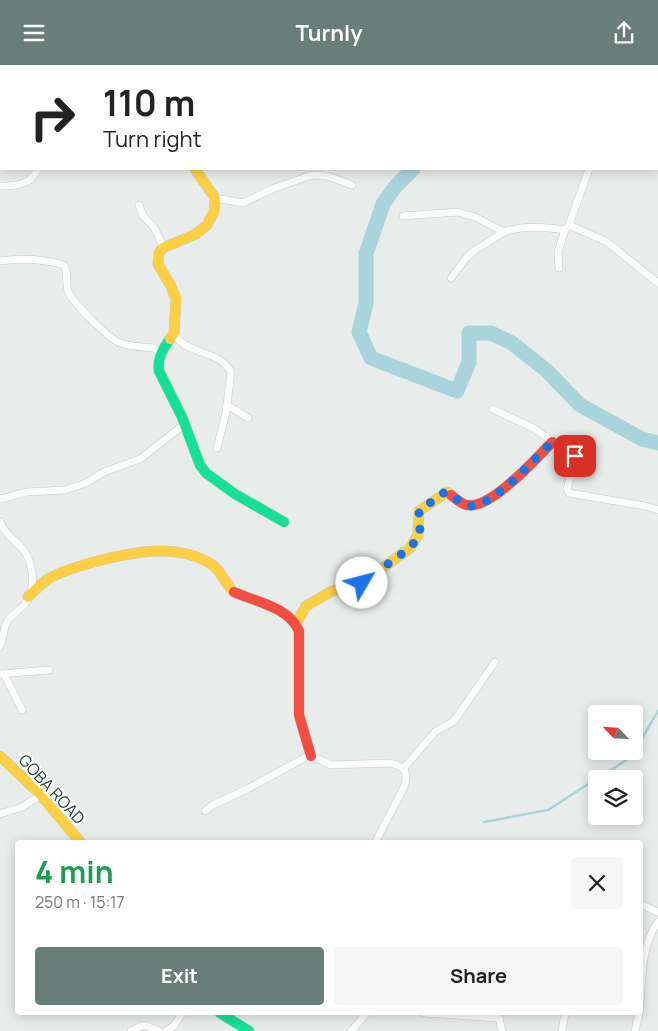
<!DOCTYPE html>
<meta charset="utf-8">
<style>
:root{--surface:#fff;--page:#f6f6f6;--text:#222;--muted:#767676;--accent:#697e78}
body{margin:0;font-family:Manrope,sans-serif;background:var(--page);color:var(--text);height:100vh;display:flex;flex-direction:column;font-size:19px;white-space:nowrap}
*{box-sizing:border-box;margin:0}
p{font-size:16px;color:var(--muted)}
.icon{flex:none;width:28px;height:28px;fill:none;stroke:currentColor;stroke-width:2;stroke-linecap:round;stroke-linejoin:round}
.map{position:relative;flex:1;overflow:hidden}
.side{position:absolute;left:15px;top:775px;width:628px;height:175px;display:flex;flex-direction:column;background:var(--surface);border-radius:5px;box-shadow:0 2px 12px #0003}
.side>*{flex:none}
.hud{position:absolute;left:0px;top:0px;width:659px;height:105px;box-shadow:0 2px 12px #0003;background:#fff;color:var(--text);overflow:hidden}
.needle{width:32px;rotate:295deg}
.buttons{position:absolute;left:588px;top:640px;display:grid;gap:10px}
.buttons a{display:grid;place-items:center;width:55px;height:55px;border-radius:5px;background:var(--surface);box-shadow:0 2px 12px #0003;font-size:25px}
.pin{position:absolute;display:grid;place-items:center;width:42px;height:42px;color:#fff;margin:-21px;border-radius:10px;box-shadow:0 2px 8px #0006}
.me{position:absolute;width:55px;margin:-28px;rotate:53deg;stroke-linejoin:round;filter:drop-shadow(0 0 4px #0008)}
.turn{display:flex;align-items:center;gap:18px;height:105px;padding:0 20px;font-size:22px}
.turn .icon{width:65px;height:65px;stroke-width:2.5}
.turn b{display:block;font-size:35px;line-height:42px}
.round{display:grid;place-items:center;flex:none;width:52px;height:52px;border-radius:5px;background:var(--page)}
.head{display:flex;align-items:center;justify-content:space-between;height:85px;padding:0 20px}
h1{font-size:30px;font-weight:700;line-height:38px;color:#1e9e55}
.action{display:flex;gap:10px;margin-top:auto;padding:10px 20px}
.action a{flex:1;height:58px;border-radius:5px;background:var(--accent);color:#fff;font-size:20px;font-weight:700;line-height:58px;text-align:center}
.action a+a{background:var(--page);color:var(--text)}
header{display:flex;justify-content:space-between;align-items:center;height:65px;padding:0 20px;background:var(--accent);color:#fff;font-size:22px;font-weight:700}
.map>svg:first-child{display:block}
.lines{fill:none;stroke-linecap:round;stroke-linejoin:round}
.stream{stroke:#a9d4db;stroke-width:2.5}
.river{stroke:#a9d4db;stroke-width:15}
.street-casing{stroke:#c5cac8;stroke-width:8}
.fast-casing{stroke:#c3cbc8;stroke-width:11}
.slow-casing{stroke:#c3cbc8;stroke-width:11}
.jam-casing{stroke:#c3cbc8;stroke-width:11}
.street{stroke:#fcfcfc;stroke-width:7}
.fast{stroke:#16e098;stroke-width:10}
.slow{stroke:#ffcf43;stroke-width:10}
.jam{stroke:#f24e42;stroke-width:10}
.route{stroke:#1a73e8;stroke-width:9;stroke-dasharray:0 16.2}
.labels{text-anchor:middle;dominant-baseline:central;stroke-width:5;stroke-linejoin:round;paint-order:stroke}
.street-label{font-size:16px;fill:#24423a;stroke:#f7fbf9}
</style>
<header><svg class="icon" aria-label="menu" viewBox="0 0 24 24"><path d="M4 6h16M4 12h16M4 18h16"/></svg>Turnly<svg class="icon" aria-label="share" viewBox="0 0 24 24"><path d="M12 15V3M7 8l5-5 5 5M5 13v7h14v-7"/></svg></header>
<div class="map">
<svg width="658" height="966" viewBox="0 0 658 966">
<rect width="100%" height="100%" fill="#e8edeb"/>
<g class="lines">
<g class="stream">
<polyline points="597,714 631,692 658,646"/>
<polyline points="484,757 548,745 596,714"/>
</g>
<g class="river">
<polyline points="318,0 319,1"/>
<polyline points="413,104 395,122 383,139 366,189 366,238 359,267 371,293 457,326 469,297 469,268 491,268 512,278 546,305 580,340 642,374 658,378"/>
</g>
<g class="street-casing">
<g id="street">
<polyline points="148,0 149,1"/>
<polyline points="516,0 518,1"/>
<polyline points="654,0 655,1"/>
<polyline points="83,1 84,0"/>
<polyline points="589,104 569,160 607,177 658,218"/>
<path d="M0,121c16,0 31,-1 38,-17"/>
<polyline points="215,133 243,138 272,124 312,110 327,111 352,120"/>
<polyline points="139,140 143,151 153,161 157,168 163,183"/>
<path d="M403,151l55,-4 17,5 29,15c20,-7 41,-5 61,-2l4,-5"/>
<path d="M0,196c21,-3 43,-2 64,4 5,10 1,16 4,26 4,11 41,48 52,52 11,4 23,4 34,5l6,6"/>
<polyline points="559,203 558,187 565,165"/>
<polyline points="451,213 467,192 475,185 504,167"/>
<path d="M174,268c2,3 4,7 7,9 16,13 39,10 50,30l-5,41 -9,35"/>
<polyline points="227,340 248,353"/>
<polyline points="493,344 535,364 561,383 575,391 575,394 567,424 569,428 645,441 658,445"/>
<polyline points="0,434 27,427 65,425 86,418 104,407 140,394 185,359"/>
<path d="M0,457c5,13 17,19 25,30 9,15 11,38 0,52 -5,6 -12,10 -17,16 -5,8 -4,18 -8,26"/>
<polyline points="0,609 49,605"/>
<polyline points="4,609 22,645"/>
<polyline points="403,704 435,667 454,656 495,597"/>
<path d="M205,746l8,-6 34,-16 59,-32h8l17,8 58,-2c16,3 20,9 15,24l-29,56"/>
<polyline points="0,749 22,742 41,730"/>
<polyline points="640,839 658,847"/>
<path d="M640,940c2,-27 1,-60 18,-83"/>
<polyline points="424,948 499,953 502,966"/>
<polyline points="131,966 144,960 159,966"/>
<polyline points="166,966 174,961 182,948"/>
<polyline points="351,966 361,955 366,948"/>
<polyline points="562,966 565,948"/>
<polyline points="635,966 639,948"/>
</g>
</g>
<g class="fast-casing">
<g id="fast">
<path d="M170,274c-7,10 -13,19 -11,32l23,46 18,48 6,8 29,21 49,28"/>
<polyline points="220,948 249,966"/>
</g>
</g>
<g class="slow-casing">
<g id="slow">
<polyline points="170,274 174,268 176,234 171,221 158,199 159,188 163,183 196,169 207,160 214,147 215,133 195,104"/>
<path d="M28,532c6,-6 13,-13 20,-18 25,-14 84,-28 112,-28 15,0 33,3 46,10 14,6 17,20 28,31"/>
<polyline points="296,559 306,541 332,526 362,518 410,483 418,470 419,446 447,427 451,430"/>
<polyline points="0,691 41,730 81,778"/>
</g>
</g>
<g class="jam-casing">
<g id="jam">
<path d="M451,430c5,4 10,9 16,10 23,5 70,-47 85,-63"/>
<path d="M234,527c22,10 55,15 65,39v84l12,41"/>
</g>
</g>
<use href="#street" class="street"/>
<use href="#fast" class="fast"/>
<use href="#slow" class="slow"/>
<use href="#jam" class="jam"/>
</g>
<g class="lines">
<path class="route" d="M362,518l41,-30 12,-11 5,-10 -1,-21 26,-19c9,2 14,12 24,14 21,3 68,-49 83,-64l23,14"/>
</g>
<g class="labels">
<g class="street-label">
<text transform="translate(52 724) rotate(47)">GOBA ROAD</text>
</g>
</g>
</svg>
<div class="buttons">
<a><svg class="needle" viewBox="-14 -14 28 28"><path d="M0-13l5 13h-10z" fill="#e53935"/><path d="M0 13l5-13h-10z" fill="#767676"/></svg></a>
<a><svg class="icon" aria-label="layers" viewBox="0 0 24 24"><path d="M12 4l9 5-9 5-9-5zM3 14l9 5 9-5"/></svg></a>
</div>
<div class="pin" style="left:575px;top:391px;background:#d93025"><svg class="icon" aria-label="arrive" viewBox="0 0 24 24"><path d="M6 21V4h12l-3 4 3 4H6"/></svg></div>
<svg class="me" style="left:362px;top:518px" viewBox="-20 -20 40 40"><circle r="19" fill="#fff"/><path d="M0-13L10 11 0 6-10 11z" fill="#1a73e8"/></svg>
<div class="hud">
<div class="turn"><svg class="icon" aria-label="right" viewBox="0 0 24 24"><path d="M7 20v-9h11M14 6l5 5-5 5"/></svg><div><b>110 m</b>Turn right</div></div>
</div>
<section class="side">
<div class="head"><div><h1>4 min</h1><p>250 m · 15:17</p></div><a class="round"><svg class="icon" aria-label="close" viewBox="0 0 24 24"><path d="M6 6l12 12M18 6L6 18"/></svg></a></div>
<div class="action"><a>Exit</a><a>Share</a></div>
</section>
</div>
